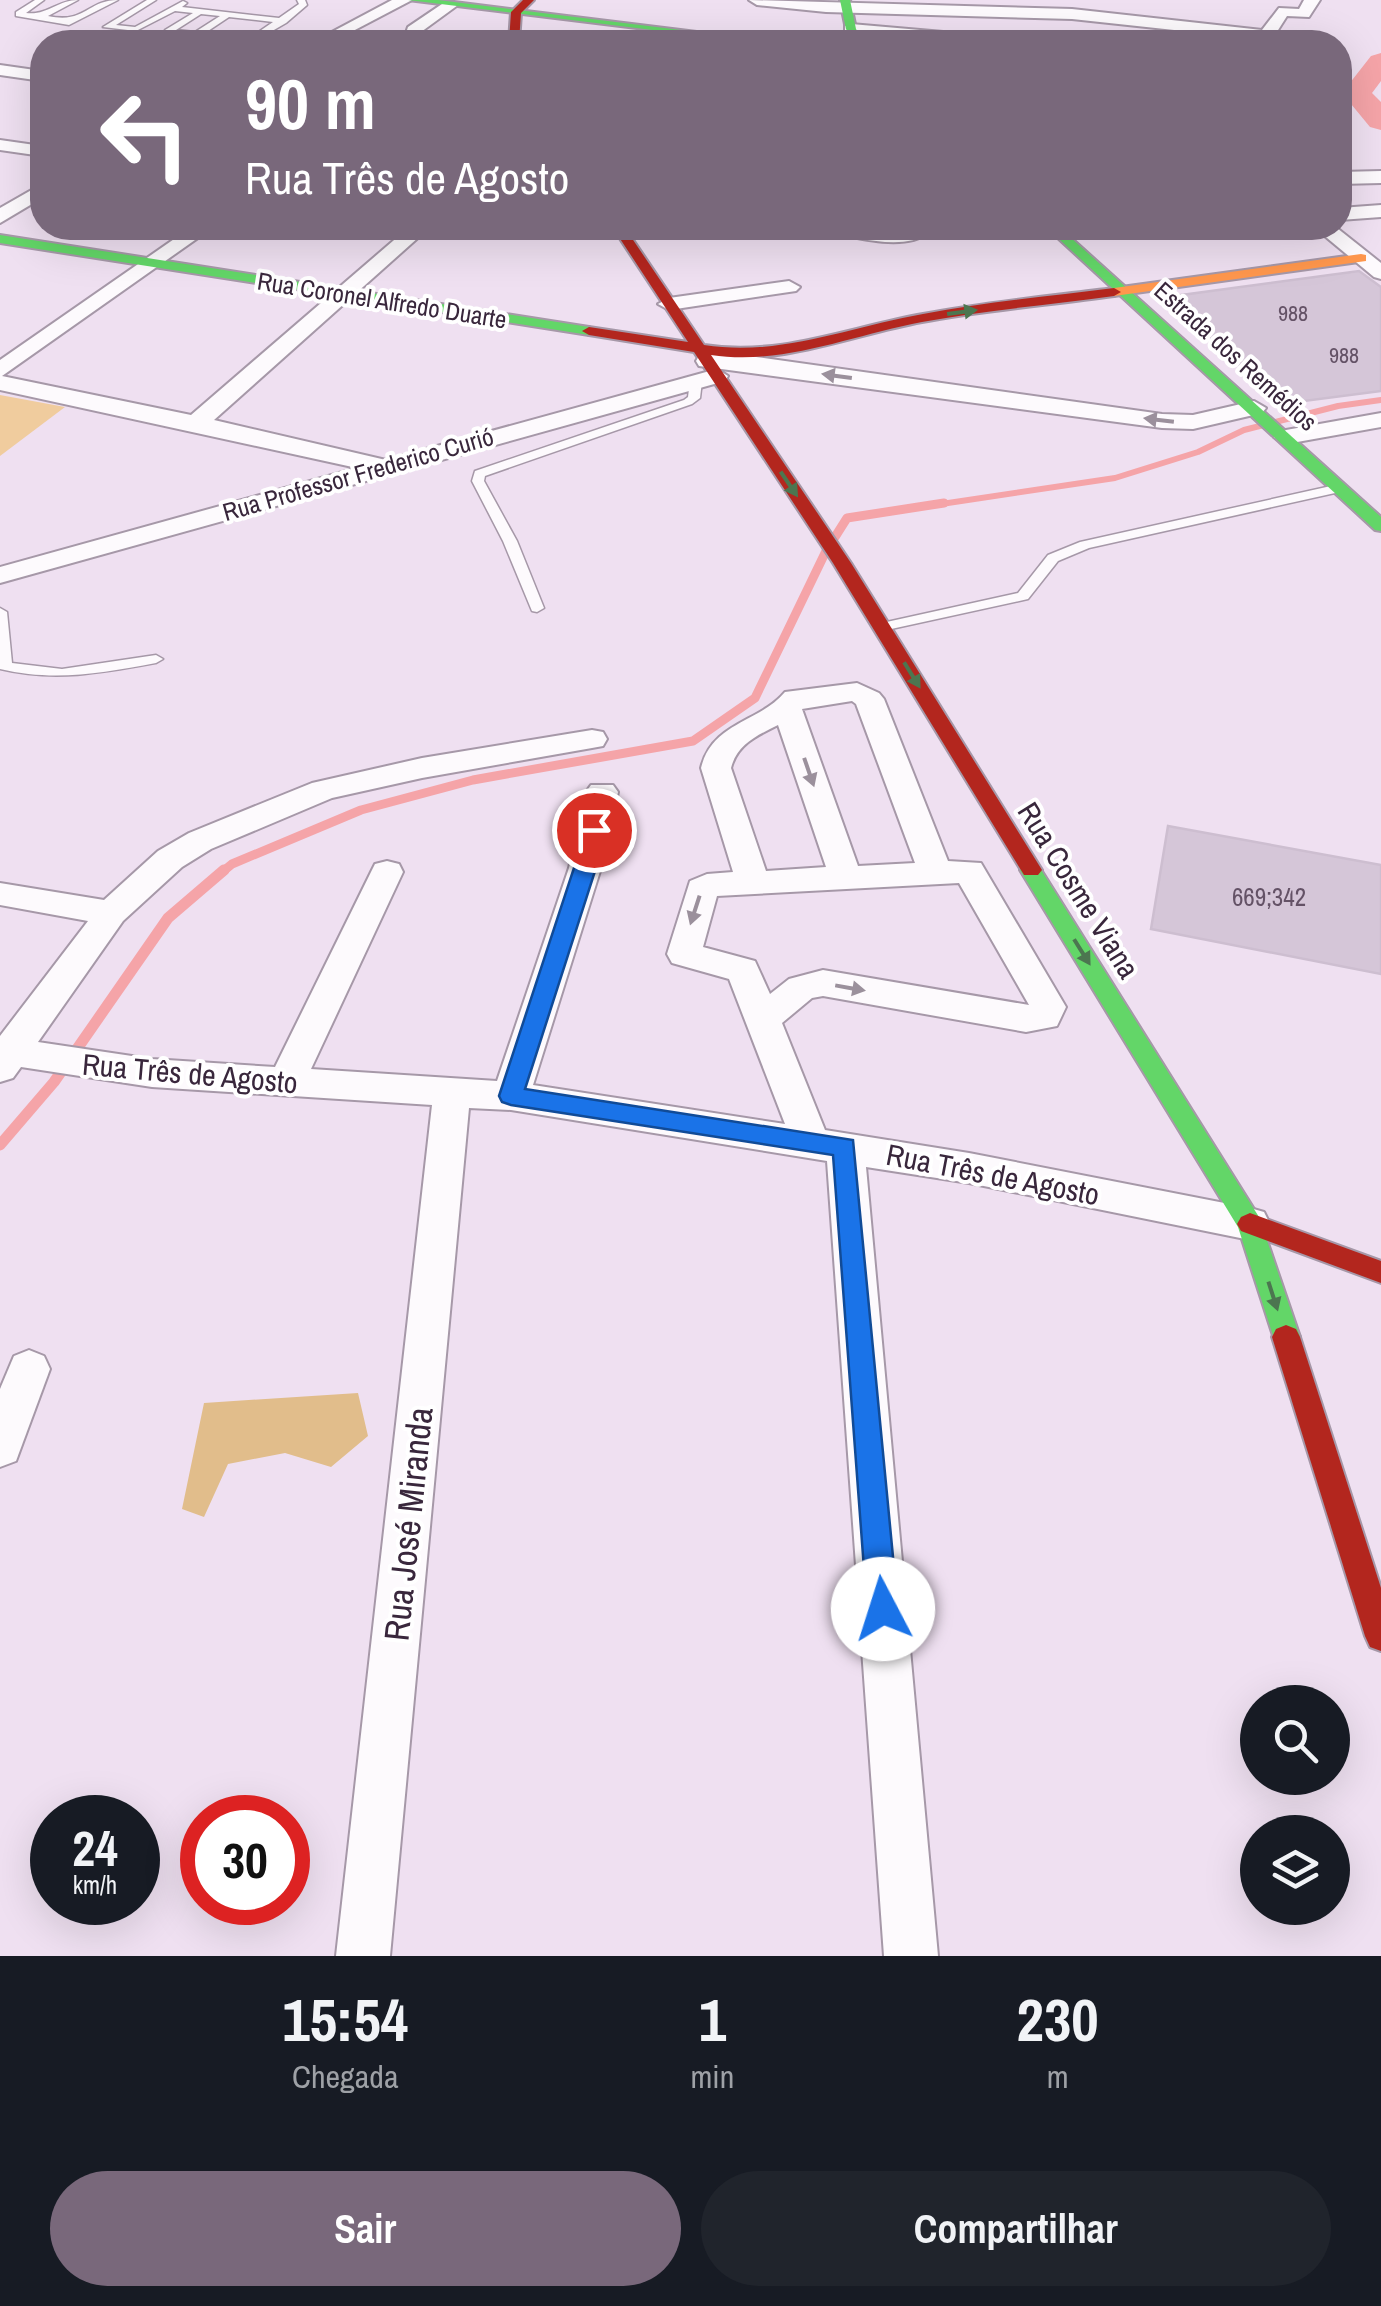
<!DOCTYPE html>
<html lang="pt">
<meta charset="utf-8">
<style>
:root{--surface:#171b24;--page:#20242c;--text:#f1f3f6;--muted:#9ea1a6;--accent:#79687b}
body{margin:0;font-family:"Archivo Narrow",sans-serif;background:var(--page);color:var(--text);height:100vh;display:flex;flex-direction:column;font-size:38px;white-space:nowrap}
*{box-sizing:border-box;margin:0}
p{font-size:32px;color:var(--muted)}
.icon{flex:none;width:55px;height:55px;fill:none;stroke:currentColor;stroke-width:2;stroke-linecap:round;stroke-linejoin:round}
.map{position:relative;height:1956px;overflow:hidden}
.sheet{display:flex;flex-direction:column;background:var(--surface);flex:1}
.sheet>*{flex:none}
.hud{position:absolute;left:30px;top:30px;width:1322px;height:210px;border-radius:40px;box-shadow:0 10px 40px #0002;background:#79687b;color:#fff;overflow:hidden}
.tools{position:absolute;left:1240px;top:1685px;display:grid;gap:20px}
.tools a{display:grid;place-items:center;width:110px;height:110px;border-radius:50%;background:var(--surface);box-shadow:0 10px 40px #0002;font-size:50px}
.speed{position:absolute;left:30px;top:1795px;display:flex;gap:20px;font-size:50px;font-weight:700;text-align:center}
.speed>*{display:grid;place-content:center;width:130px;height:130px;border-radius:50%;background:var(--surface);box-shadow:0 10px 40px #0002;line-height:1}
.speed small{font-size:25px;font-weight:400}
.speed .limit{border:15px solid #d22;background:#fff;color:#111}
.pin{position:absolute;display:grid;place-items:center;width:85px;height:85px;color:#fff;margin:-42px;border:5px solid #fff;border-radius:50%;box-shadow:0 2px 10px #0007}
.me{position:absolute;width:110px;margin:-55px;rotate:355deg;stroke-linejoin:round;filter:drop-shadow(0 0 8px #0008)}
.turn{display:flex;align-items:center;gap:35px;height:210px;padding:0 50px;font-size:45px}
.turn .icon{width:130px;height:130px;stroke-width:2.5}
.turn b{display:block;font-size:70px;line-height:85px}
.eta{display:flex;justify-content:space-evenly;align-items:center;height:170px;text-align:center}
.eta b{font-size:60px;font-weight:700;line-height:70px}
.action{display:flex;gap:20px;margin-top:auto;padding:20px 50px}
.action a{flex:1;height:115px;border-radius:60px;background:var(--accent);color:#fff;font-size:40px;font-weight:700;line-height:115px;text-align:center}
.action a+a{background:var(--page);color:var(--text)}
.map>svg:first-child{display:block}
.green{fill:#f0cc9e}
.forest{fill:#e1bd8b}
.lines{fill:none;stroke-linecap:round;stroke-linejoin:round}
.stream-far2{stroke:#f5a4a8;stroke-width:6}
.stream-far1{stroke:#f5a4a8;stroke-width:9}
.stream{stroke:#f5a4a8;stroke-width:11}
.river{fill:#f5a4a8;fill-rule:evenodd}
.building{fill:#d5c6d8;stroke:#cdbed0;stroke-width:2.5}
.lane-casing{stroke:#a698a8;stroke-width:3}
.street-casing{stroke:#a698a8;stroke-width:4}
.fast-casing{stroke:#a698a8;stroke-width:4}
.slow-casing{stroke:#a698a8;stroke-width:4}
.jam-casing{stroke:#a698a8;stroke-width:4}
.lane{fill:#fdfafd;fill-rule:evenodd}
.street{fill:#fdfafd;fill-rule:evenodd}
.fast{fill:#63d668;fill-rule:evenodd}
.slow{fill:#ff974d;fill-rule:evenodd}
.jam{fill:#b3261e;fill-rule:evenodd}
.oneway{fill:#4c7650}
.oneway2{fill:#9b909c}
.route{fill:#1a73e8;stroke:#114b97;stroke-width:2.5}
.labels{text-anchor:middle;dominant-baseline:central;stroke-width:8;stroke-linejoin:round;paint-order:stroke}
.far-number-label{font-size:22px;fill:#645266}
.far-street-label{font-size:25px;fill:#39273c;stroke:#fff}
.number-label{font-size:25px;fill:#645266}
.street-label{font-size:30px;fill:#39273c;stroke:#fff}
.near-street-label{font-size:35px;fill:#39273c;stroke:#fff}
</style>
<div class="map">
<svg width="1381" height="1956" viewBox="0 0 1381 1956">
<rect width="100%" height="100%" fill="#efe0f1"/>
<polygon class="green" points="0,395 65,407 0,456"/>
<polygon class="forest" points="358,1393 368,1436 331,1467 285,1453 228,1464 204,1517 182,1509 204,1403"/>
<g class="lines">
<polyline class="stream-far2" points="928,506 1115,478 1198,452 1244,430 1338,406 1381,400"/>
<g class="stream-far1">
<polyline points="835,537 847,518 944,503"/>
<polyline points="221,873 232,864 361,810 473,780 693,741 755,698 826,551"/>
</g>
<polyline class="stream" points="0,1145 54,1082 168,918 224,870"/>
<polygon class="river" points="1381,53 1381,81 1372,93 1381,102 1381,130 1370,127 1342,93 1371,56"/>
</g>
<g class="building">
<polygon points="1359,271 1381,287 1381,391 1281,404 1167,297"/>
<polygon points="1168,826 1381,865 1381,974 1151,929"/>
</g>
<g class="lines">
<g class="lane-casing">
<g id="lane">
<path d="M35,0h9l-18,13c20,3 32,-13 52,-13l-30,16c38,8 39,-16 70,-16l-49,25 -53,-9v-4z"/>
<path d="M147,0h9l-40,25 19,2 48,-26 4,2 -5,4 97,11 20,-14 -2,-4h8l2,5 -21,18 -33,19 -88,-8v-4l28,-17 -18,-2 -39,20 -33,-4zM201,14l19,2 -25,16 -19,-2zM229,17l44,5 -22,15 -46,-4z"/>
<polygon points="696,378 702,381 700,398 692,404 485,476 484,481 517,541 544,608 537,612 532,611 503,541 472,481 475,471 684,400 688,397 690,381"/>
<polygon points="1340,484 1344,485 1344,491 1089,548 1058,561 1028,599 882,631 875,627 882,623 1018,593 1048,555 1080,542"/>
<path d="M0,608l7,4 5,51 50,6 94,-14 7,4 -7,4c-54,10 -102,19 -156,6z"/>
</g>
</g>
<g class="street-casing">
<g id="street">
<polygon points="392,0 412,0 332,42 313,42"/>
<polygon points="749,0 1072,9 1262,30 1279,8 1299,9 1304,0 1320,0 1309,17 1287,16 1273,38 1267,40 1072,19 826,12 757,5"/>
<polygon points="445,2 458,5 421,32 419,42 403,42 408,27"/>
<polygon points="851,24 1001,37 1009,42 951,42 845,32 845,26"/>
<polygon points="0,65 42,71 42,81 0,75"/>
<polygon points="1340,139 1347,140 1347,148 1340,149"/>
<polygon points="0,140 42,146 42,156 0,150"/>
<polygon points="1381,171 1381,183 1340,184 1340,172"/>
<polygon points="42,184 42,198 0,223 0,208"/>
<polygon points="1381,205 1381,217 1340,220 1340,208"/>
<polygon points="190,228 212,228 2,376 191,415 408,228 429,228 214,420 386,460 717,369 728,376 725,381 0,583 0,567 357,468 0,390 0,360"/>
<path d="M826,228h101l1,5c-22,18 -73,5 -99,-1z"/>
<path d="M1049,228h58c-12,10 -41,10 -57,7z"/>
<polygon points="1315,228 1337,228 1381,263 1381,279 1374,277"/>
<polygon points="789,281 800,287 796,291 669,310 658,304 669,298"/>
<polygon points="707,354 756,357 1162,414 1193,415 1254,401 1266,408 1262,413 1193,429 1162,428 699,366 696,361 699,356"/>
<polygon points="1381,413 1381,427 1286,444 1274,437 1286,430"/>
<path d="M857,683l22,10 5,6 64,162 33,2 85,144 -9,19 -31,6 -203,-36 -11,2 -30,25 43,107 144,23 281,55 14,4 6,12 -6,12 -14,4 -281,-57 -103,-16 72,789h-54l-57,-795 -316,-51 -42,-2 -79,848h-54l96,-851 -280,-18 -131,-20 -8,11 -13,4v-46l88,-115 -88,-16v-22l104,17 54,-49 31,-18 123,-50 110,-25 170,-28 11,2 4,7 -4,7 -11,2 -170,30 -90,20 -121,51 -29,18 -59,54 -85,121 114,17 123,8 96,-195 4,-8 12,-3 12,3 4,8 -92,197 186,12 72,-213 17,-76 5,-7h22l5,7 -17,76 -68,217 252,39 -56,-145 -57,-16 -5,-9 23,-73 17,-7 26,-2 -32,-104c11,-46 58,-45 84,-76zM852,701l4,3 59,159 -57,3 -56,-157zM778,725l48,142 -60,4 -35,-103c6,-24 27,-33 47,-43zM959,883l70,122 -206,-35 -34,9 -19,15 -15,-33 -52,-14 14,-51z"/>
<polygon points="29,1350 44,1356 50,1369 16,1461 0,1467 0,1389 14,1356"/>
</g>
</g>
<g class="fast-casing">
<g id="fast">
<polygon points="408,0 438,0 778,42 751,42"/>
<polygon points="840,0 850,0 856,29 864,42 854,42 846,29"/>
<polygon points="1047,228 1060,228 1381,517 1381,531 1375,530"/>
<polygon points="0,235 589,327 596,331 589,335 0,243"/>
<polygon points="1031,863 1038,865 1259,1217 1300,1337 1296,1345 1286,1349 1276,1345 1238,1227 1020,870"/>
</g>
</g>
<g class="slow-casing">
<polygon id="slow" points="1361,254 1366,255 1366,261 1114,296 1107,292 1114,288"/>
</g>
<g class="jam-casing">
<g id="jam">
<polygon points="523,0 534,0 521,13 519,42 509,42 511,12"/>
<path d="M613,228h12l79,117c76,12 145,-18 219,-31 63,-12 128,-18 191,-26l7,4 -7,4c-64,9 -128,14 -192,26 -70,13 -139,44 -211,33l140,208 191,307 -4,5h-14l-191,-312 -139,-211 -105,-17 -7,-4 7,-4 99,15z"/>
<polygon points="1250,1213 1381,1261 1381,1283 1241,1231 1237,1224 1241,1217"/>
<polygon points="1286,1325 1296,1329 1300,1337 1381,1588 1381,1651 1370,1647 1365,1636 1272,1337 1276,1329"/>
</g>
</g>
<use href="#lane" class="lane"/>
<use href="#street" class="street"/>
<use href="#fast" class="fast"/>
<use href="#slow" class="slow"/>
<use href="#jam" class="jam"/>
</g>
<defs><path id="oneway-solid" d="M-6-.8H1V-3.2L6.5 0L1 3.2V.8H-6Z" transform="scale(2.5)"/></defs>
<g class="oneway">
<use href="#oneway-solid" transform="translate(962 312) rotate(-8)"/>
<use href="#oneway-solid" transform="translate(789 484) rotate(56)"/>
<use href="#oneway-solid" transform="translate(912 675) rotate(58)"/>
<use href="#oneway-solid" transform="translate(1082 952) rotate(58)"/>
<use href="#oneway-solid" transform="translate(1273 1296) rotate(72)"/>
</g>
<g class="oneway2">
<use href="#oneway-solid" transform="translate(837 376) rotate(-172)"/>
<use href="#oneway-solid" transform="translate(1159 420) rotate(-173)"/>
<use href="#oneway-solid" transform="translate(809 772) rotate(71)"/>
<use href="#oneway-solid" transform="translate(695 910) rotate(108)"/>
<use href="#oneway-solid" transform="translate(850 988) rotate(10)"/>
</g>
<polygon class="route" points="594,823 604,830 596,868 525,1089 853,1140 898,1609 894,1620 883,1624 872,1620 867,1609 833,1155 511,1105 502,1102 499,1096 574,868 583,830"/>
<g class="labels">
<g class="far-number-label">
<text x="1293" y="313">988</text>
<text x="1344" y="355">988</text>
</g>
<g class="far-street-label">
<text transform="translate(382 300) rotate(9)">Rua Coronel Alfredo Duarte</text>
<text transform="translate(1236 356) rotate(42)">Estrada dos Remédios</text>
<text transform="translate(358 474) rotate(-16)">Rua Professor Frederico Curió</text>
</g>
<g class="number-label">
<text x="1269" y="897">669;342</text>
</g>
<g class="street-label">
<text transform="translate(1079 890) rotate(58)">Rua Cosme Viana</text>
<text transform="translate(190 1073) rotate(5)">Rua Três de Agosto</text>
<text transform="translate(993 1174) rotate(11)">Rua Três de Agosto</text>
</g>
<g class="near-street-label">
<text transform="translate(408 1524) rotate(-84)">Rua José Miranda</text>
</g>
</g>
</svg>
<div class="tools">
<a><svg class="icon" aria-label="search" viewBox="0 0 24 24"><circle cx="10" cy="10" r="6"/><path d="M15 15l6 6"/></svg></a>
<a><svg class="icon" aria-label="layers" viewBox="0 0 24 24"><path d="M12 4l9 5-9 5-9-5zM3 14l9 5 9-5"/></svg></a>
</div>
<div class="speed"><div>24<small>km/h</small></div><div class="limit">30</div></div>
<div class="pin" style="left:594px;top:830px;background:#d93025"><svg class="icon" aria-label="arrive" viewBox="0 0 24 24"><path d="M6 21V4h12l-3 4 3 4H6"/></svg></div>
<svg class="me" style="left:883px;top:1609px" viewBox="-20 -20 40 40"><circle r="19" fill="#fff"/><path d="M0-13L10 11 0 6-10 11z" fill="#1a73e8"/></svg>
<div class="hud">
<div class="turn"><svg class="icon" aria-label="left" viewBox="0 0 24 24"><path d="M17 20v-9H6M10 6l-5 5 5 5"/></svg><div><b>90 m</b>Rua Três de Agosto</div></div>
</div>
</div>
<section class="sheet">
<div class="eta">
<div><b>15:54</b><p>Chegada</p></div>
<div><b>1</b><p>min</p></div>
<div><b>230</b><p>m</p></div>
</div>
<div class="action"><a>Sair</a><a>Compartilhar</a></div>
</section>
